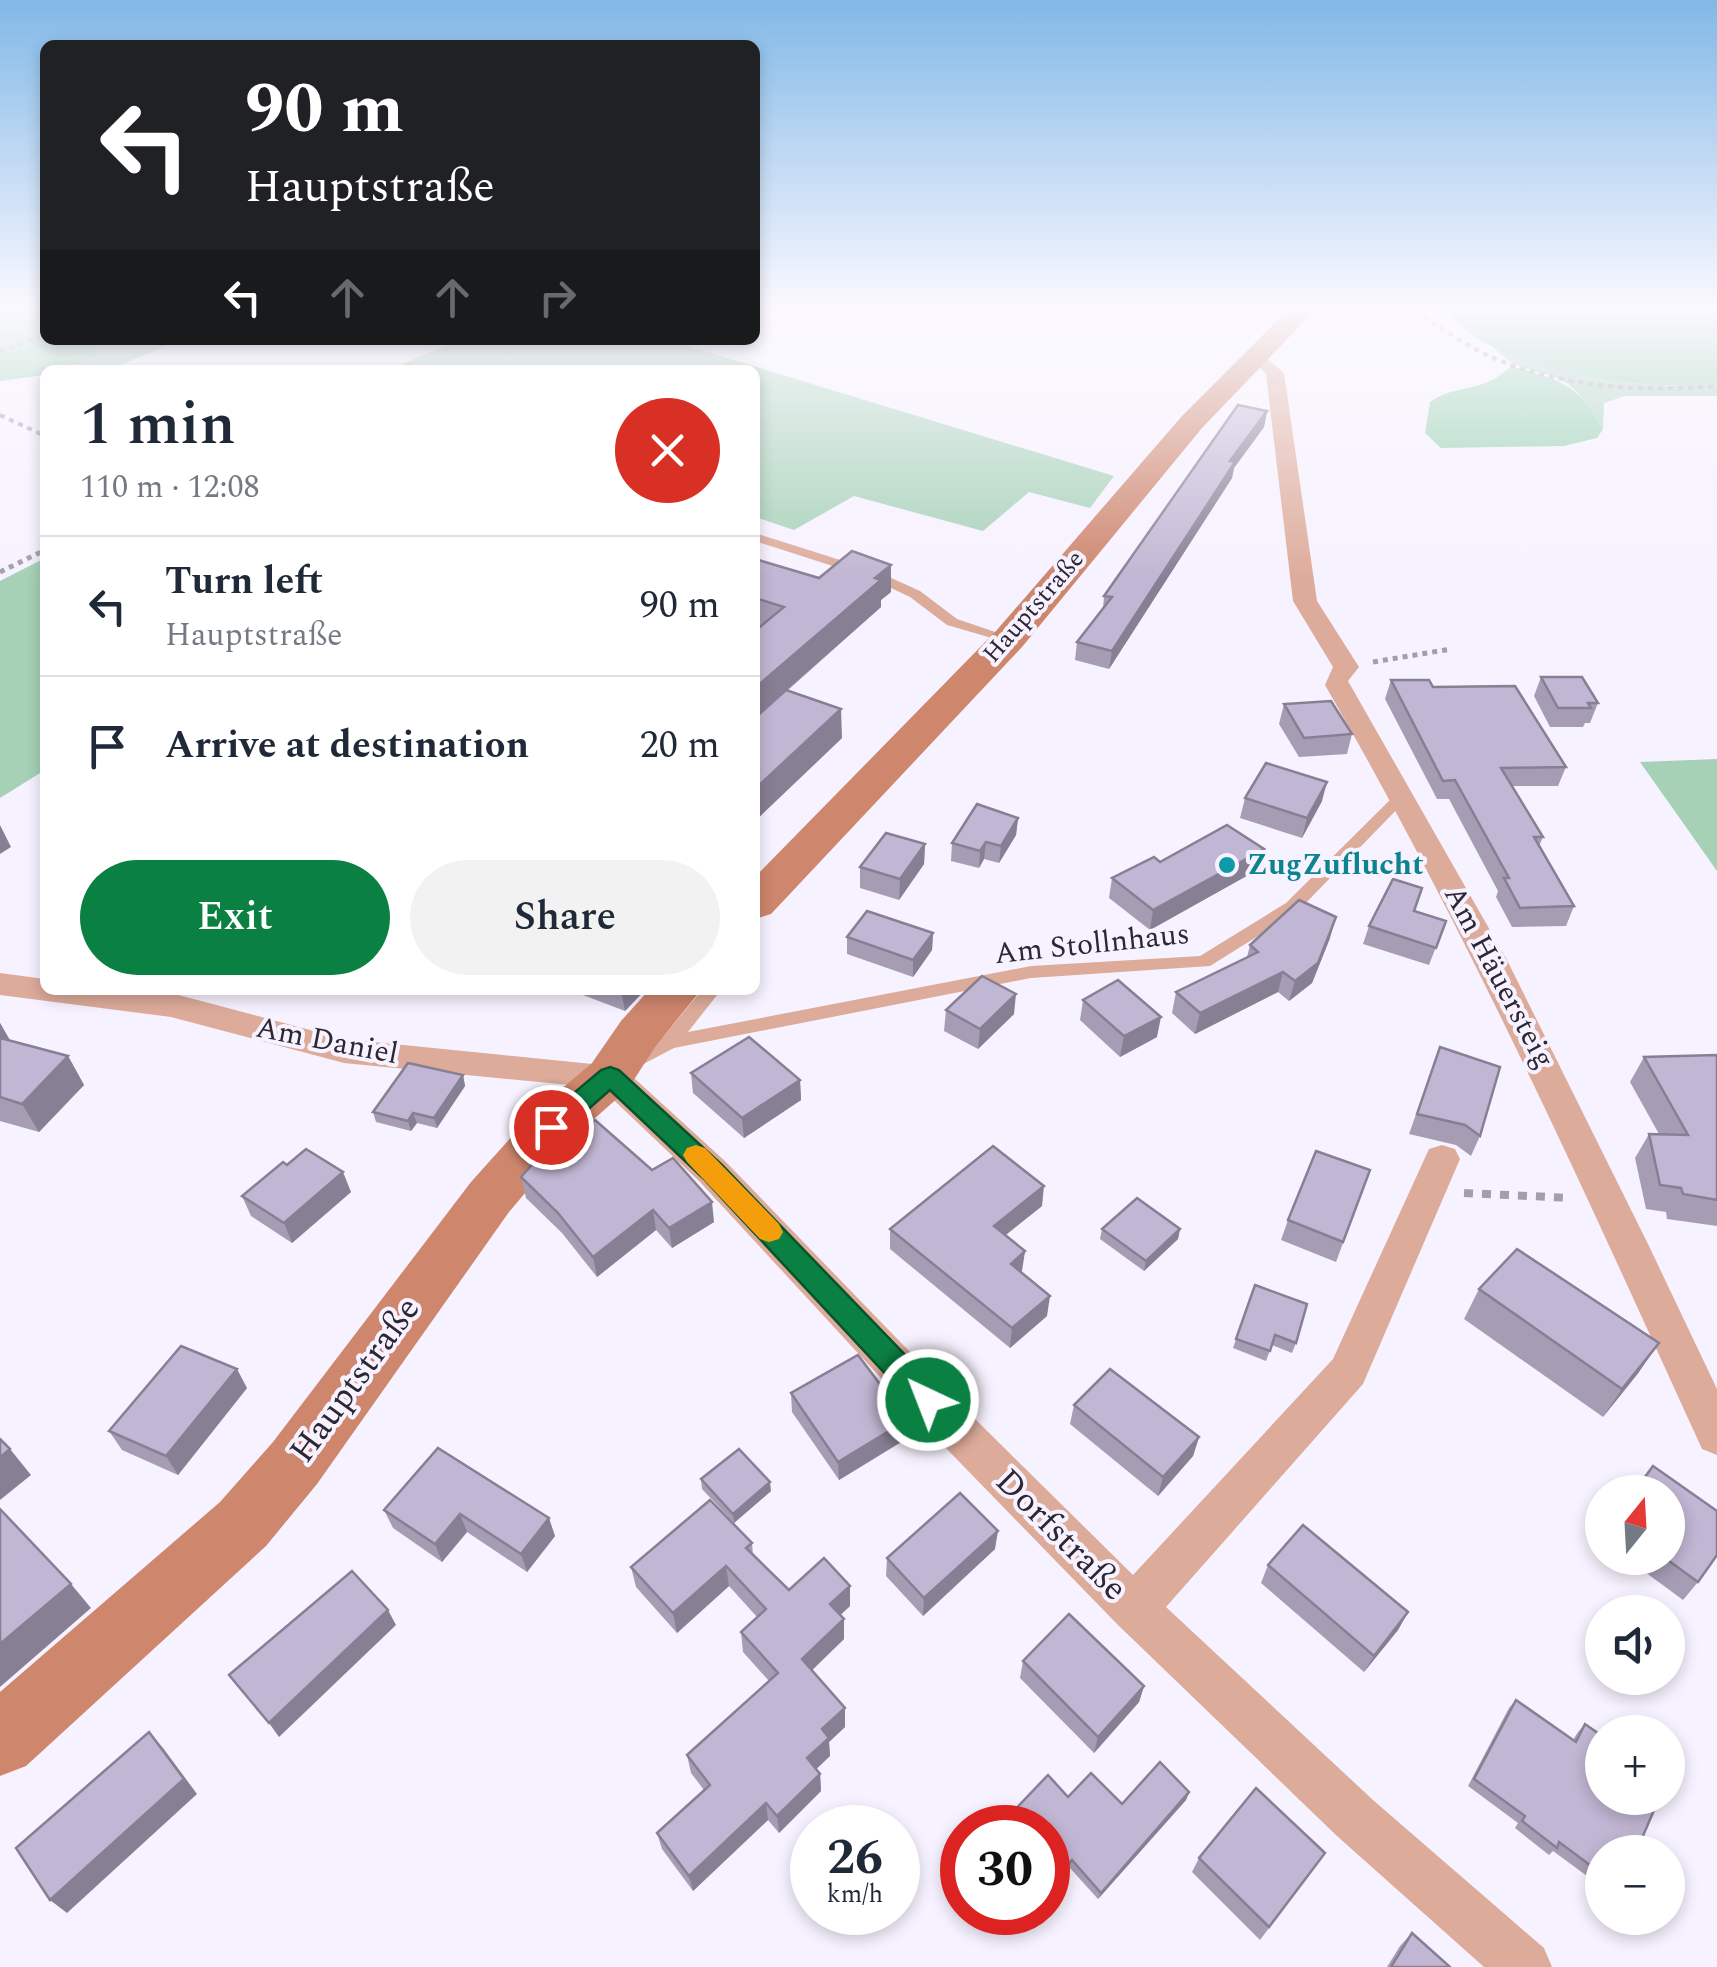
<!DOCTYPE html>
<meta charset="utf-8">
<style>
:root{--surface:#fff;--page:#f2f2f3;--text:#1f2937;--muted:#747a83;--line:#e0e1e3;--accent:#0b8043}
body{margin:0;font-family:Spectral,serif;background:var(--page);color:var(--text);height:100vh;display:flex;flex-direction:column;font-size:38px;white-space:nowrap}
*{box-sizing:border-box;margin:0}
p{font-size:32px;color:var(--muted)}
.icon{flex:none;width:55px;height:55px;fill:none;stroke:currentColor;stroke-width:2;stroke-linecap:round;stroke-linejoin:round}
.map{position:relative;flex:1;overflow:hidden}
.panel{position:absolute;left:40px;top:365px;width:720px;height:630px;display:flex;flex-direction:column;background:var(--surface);border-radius:15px;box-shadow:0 5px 15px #0003}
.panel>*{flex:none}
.top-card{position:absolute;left:40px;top:40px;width:720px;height:305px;border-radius:15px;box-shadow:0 5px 15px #0003;background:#202124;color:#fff;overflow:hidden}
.needle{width:65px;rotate:18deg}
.fabs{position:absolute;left:1585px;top:1475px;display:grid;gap:20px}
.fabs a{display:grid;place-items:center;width:100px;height:100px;border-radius:50%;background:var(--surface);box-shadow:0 5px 15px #0003;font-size:50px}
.speed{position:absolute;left:790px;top:1805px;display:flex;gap:20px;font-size:50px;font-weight:700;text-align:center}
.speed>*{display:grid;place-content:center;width:130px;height:130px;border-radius:50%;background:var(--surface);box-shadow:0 5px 15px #0003;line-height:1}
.speed small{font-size:25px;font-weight:400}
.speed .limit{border:15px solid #d22;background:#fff;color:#111}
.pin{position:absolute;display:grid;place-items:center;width:85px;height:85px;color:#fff;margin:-42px;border:5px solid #fff;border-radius:50%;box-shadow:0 2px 10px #0007}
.me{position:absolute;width:110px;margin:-55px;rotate:317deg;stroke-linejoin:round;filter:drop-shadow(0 0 8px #0008)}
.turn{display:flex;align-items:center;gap:35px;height:210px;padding:0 40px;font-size:45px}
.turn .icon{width:130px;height:130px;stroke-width:2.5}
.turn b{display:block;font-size:70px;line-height:85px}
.lanes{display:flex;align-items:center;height:95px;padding:0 40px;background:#0003;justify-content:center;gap:50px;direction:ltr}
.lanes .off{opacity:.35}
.round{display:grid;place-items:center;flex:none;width:105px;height:105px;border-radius:52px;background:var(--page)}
.headline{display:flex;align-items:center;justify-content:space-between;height:170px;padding:0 40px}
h1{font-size:60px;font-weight:600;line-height:75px}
.button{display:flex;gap:20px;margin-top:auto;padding:20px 40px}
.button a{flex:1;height:115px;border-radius:60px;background:var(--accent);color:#fff;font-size:40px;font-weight:600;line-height:115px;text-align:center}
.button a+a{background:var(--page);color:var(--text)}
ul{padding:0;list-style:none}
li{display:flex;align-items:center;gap:30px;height:140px;padding:0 40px;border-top:2px solid var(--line)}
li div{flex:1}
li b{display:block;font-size:38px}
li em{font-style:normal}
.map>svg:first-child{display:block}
.green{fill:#a6d1b7}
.forest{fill:#92cfab}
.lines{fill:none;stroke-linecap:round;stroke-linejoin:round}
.path-far2{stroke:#a39eaa;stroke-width:4;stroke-dasharray:5 5;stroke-linecap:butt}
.path-far1{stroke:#a39eaa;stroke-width:5;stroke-dasharray:5 5;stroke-linecap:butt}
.path{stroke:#a39eaa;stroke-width:8;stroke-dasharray:9 9;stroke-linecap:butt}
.lane{fill:#ddab9a;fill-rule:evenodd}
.street{fill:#ddab9a;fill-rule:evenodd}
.secondary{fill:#ce866d;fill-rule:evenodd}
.wall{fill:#a69db5}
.shaded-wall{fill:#877f94}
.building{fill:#c1b6d3;stroke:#877f94;stroke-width:2.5}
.route{fill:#0b8043;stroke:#07532c;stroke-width:2.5}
.slow{fill:#f59e0b}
.culture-dot{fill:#0f9aa8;stroke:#f7f2ff;stroke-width:4}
.labels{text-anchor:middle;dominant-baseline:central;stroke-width:8;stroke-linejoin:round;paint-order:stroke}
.far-street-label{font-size:25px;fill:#2c2733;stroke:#f7f2ff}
.culture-label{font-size:30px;font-weight:bold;fill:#0d838f;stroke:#f7f2ff;text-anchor:start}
.street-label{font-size:30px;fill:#2c2733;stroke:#f7f2ff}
.near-street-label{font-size:35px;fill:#2c2733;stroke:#f7f2ff}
</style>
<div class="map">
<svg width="1717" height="1967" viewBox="0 0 1717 1967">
<rect width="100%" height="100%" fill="#f7f2ff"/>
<g class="green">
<polygon points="0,305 45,305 45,337 0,355"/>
<polygon points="83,340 179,340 121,365 66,370 78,366 96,345"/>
<polygon points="460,340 668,340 1114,476 1090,508 1029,492 983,531 854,496 794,530 755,517 755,370 416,370 402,364"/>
<path d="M1493,347c68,26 151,47 224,35v14h-92l-21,7 -1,26c-6,-13 -27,-42 -40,-48 -30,-15 -43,-6 -70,-34z"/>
<polygon points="45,558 45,770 0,798 0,581"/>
<polygon points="1717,759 1717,871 1640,762"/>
</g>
<g class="forest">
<path d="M1467,305h250v77c-63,11 -164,-7 -222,-34 -16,-7 -31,-20 -45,-31l-1,-7z"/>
<polygon points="45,337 45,340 83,340 96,344 94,357 66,370 45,370 45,375 0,381 0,355"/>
<path d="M1511,366c46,13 68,17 92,63l-6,9 -33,8 -123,2 -16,-15 5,-31c29,-20 51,-7 81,-36z"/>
</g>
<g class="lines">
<g class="path-far2">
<path d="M1407,305c30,20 60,43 94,56 68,27 144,31 216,25"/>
<polyline points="0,352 45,334"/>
<polyline points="0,415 45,436"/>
</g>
<g class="path-far1">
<polyline points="0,572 45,550"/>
<polyline points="1373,662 1451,649"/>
</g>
<polyline class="path" points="1464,1193 1571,1198"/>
<g class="lane">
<polygon points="755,533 878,572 920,591 957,619 1016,639 1009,643 947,625 910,597 870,578 755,541"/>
<polygon points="1403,790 1411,795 1408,798 1298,911 1210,966 1031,978 674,1048 632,1070 625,1068 623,1063 625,1058 663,1037 702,990 721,990 688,1032 1031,966 1200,956 1286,903 1398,792"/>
</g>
<g class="street">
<path d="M1257,350l27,23 33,228 42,66 -11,14 159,279 141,284 69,145v66l-15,-6c-118,-259 -234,-517 -377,-764l8,-18 -40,-66 -27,-227 -18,-19z"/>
<polygon points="0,973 45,979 45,990 171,993 344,1039 622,1067 726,1162 970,1414 1133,1575 1333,1359 1429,1149 1442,1145 1455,1149 1460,1159 1363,1384 1166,1607 1373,1800 1544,1948 1552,1967 1484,1967 1337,1836 1118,1625 940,1442 700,1182 601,1088 344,1063 171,1017 0,995"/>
</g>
<g class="secondary">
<polygon points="1293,305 1320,305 1202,428 1022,647 771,914 755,919 755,877 996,631 1182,416"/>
<polygon points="649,990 701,990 655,1047 628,1089 569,1141 509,1212 317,1484 266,1546 26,1766 0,1776 0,1692 220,1502 273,1442 471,1182 533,1113 592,1063 621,1021"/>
</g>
</g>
<g class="wall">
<polygon points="1267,411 1264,427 1234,468 1232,478 1109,669 1075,660 1077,642 1103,609 1104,596"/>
<polygon points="755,559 819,578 891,565 891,592 881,600 881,607 787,691 842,738 755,821 760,627 755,625"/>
<polygon points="1541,677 1598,703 1590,723 1585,723 1583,727 1550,727 1534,696"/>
<polygon points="1391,680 1433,687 1566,767 1558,786 1512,786 1543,837 1539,846 1574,906 1566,926 1512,927 1496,897 1498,891 1449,799 1437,799 1385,699"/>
<polygon points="1284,704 1352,734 1347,754 1299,757 1279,724"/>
<polygon points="1245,798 1322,801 1302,838 1240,818"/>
<polygon points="1018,818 1016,835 999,863 984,859 979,868 951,861 952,843"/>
<polygon points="925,844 924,864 899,900 860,888 860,867"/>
<polygon points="1160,862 1259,869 1150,930 1109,898 1112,878"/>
<polygon points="1414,911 1446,921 1429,965 1363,944 1369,926"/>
<polygon points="933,933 932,950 913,977 847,954 847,937"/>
<polygon points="1330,938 1312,983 1289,1001 1278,992 1195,1034 1172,1013 1176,992 1247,957 1250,945"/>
<polygon points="570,990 645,990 625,1011"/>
<polygon points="1083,1000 1157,1037 1120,1057 1080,1020"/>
<polygon points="946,1010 1014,1014 978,1049 944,1031"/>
<polygon points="0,1023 10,1040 68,1056 84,1085 39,1132 0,1121"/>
<polygon points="1440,1047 1480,1136 1471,1156 1456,1145 1409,1134"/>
<polygon points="1717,1055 1717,1226 1667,1219 1666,1212 1646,1209 1635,1158 1649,1134 1659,1134 1630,1082 1644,1057"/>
<polygon points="691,1073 800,1080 801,1100 744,1138 693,1093"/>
<polygon points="463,1075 465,1086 437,1128 417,1123 411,1131 376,1122 373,1112"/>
<polygon points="287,1165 351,1192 292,1243 251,1216 242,1196"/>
<polygon points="652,1170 714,1222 672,1248 656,1230 597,1277 562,1233 526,1198 521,1177"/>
<polygon points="1370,1170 1336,1262 1281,1240 1288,1220"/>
<polygon points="1042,1206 1005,1235 1025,1251 1021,1272 1047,1316 1010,1348 890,1249 890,1229"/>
<polygon points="1102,1229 1180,1229 1178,1239 1144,1271 1100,1239"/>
<polygon points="1255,1285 1296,1343 1292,1353 1272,1345 1266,1361 1233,1348"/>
<polygon points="1479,1289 1639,1372 1603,1417 1464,1319"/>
<polygon points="247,1388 178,1475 122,1450 109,1431"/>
<polygon points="791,1393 907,1420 906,1439 839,1480 792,1412"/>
<polygon points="1074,1405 1199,1437 1193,1456 1158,1496 1070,1424"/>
<polygon points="438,1448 555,1536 527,1572 467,1532 442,1562 393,1528 384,1510"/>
<polygon points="701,1479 771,1491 734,1523 702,1489"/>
<polygon points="752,1543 753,1555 789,1590 850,1586 850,1606 840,1615 844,1619 844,1639 812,1670 845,1727 829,1742 830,1756 816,1769 820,1774 821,1791 779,1833 768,1820 693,1891 662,1849 657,1833 704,1790 691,1773 687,1755 769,1681 743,1652 741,1632 757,1617 729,1586 677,1633 636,1587 631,1567"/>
<polygon points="995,1549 923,1616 886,1576 887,1558"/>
<polygon points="1626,1558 1668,1558 1698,1582 1683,1600"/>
<polygon points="1268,1565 1408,1612 1398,1630 1364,1672 1261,1583"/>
<polygon points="1023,1661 1144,1686 1139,1702 1094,1753 1020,1678"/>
<polygon points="1516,1700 1573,1740 1578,1732 1585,1724 1602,1798 1602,1887 1553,1851 1549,1855 1515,1828 1518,1823 1468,1786 1509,1708"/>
<polygon points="1189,1792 1186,1800 1098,1899 1069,1867 1055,1882 1048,1873 1048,1828 1008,1828 1006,1826 1007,1818 1068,1797 1122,1804"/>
<polygon points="1199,1858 1315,1867 1260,1940 1192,1872"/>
<polygon points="1412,1933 1450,1967 1387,1967 1400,1946"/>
</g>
<g class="shaded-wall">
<polygon points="1267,411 1264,427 1234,468 1232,478 1109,669 1112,651 1230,461"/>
<polygon points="891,565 891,592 881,600 881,607 755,718 755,688"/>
<polygon points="841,709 842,738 755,821 755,789"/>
<polygon points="1327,782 1322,801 1302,838 1307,818"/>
<polygon points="1018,818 1016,835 999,863 1001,846"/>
<polygon points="0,825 11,847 0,854"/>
<polygon points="986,842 984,859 979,868 980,851"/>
<polygon points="925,844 924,864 899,900 900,879"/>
<polygon points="1264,849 1259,869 1150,930 1153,910"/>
<polygon points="1336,917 1330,938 1312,983 1289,1001 1295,981"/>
<polygon points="933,933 932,950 913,977 913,960"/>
<polygon points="1283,972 1278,992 1195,1034 1200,1013"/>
<polygon points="621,990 645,990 625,1011"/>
<polygon points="1016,994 1014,1014 978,1049 980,1029"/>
<polygon points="1161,1017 1157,1037 1120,1057 1124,1036"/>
<polygon points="0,1023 13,1046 0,1061"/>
<polygon points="68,1056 84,1085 39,1132 22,1104"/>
<polygon points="463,1075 465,1086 437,1128 434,1118"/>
<polygon points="800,1080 801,1100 744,1138 742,1118"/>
<polygon points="413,1113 417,1123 411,1131 408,1121"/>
<polygon points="343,1172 351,1192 292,1243 284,1223"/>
<polygon points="1044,1186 1042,1206 992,1246 994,1226"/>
<polygon points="712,1202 714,1222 672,1248 669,1228"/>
<polygon points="653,1210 656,1230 597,1277 593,1257"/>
<polygon points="1180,1229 1178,1239 1144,1271 1146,1261"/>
<polygon points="1025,1251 1022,1271 1008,1283 1011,1264"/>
<polygon points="1050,1296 1047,1316 1010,1348 1012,1328"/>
<polygon points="1659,1343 1639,1372 1603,1417 1622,1389"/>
<polygon points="237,1369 247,1388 178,1475 166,1456"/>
<polygon points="907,1420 906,1439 839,1480 838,1462"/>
<polygon points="1199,1437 1193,1456 1158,1496 1163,1477"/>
<polygon points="10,1449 31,1475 0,1500 0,1457"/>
<polygon points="770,1482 771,1491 734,1523 733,1514"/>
<polygon points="460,1514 467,1532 442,1562 435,1544"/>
<polygon points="549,1518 555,1536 527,1572 521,1554"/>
<polygon points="998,1531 995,1549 923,1616 924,1598"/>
<polygon points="726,1566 729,1586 677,1633 673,1613"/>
<polygon points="71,1584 91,1608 0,1687 0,1644"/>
<polygon points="850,1586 850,1606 831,1624 830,1604"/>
<polygon points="388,1610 396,1625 279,1737 269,1723"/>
<polygon points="1408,1612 1398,1630 1364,1672 1374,1656"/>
<polygon points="844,1619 844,1639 804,1678 802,1659"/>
<polygon points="1144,1686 1139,1702 1094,1753 1098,1737"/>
<polygon points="845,1708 845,1727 829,1742 830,1756 809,1776 807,1758 822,1729"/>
<polygon points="149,1732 163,1748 197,1794 67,1913 50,1900"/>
<polygon points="820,1774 821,1791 779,1833 777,1816"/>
<polygon points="1189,1792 1186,1800 1098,1899 1101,1893"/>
<polygon points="766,1803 768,1820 693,1891 689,1876"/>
<polygon points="1072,1860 1069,1867 1055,1882 1057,1875"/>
</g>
<g class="building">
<polygon points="1238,405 1267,411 1230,461 1235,462 1112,651 1077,642 1112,597 1104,596"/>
<polygon points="852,551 891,565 875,578 881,580 755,688 755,631 784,607 755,598 755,559 819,578"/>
<polygon points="1541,677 1582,677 1598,703 1588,703 1591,708 1558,708"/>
<polygon points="1391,680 1429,680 1433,687 1515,686 1566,767 1501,768 1543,837 1534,837 1574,906 1520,908 1504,878 1509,878 1455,780 1443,781"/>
<polygon points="786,690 841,709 755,789 755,718"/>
<polygon points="1331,701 1352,734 1304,738 1284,704"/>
<polygon points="1266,763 1327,782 1307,818 1245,798"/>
<polygon points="977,804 1018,818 1001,846 986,842 980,851 952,843"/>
<polygon points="1227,825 1264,849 1153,910 1112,878 1154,857 1160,862"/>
<polygon points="886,833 925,844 900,879 860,867"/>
<polygon points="1393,879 1422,888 1414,911 1446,921 1436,948 1369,926"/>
<polygon points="1299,900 1336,917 1318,963 1295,981 1283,972 1200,1013 1176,992 1258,952 1250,945"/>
<polygon points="867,911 933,933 913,960 847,937"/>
<polygon points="982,976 1016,994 980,1029 946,1010"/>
<polygon points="1118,980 1161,1017 1124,1036 1083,1000"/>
<polygon points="749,1037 800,1080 742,1118 691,1073"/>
<polygon points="0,1038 68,1056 22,1104 0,1097"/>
<polygon points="1440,1047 1500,1067 1480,1136 1465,1125 1417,1114"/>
<polygon points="1717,1055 1717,1200 1683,1194 1681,1188 1660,1185 1649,1134 1688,1135 1644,1057"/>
<polygon points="408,1063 463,1075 434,1118 413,1113 408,1121 373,1112"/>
<polygon points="595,1120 652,1170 673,1158 712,1202 669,1228 653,1210 593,1257 558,1213 521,1177 538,1158"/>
<polygon points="993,1146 1044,1186 994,1226 1025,1251 1011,1264 1050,1296 1012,1328 890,1229"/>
<polygon points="306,1149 343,1172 284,1223 242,1196 283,1162 287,1165"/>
<polygon points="1316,1151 1370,1170 1343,1242 1288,1220"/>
<polygon points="1137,1198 1180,1229 1146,1261 1102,1229"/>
<polygon points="1517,1249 1659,1343 1622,1389 1479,1289"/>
<polygon points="1255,1285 1307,1304 1296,1343 1275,1335 1270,1351 1236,1339"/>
<polygon points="181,1346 237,1369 166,1456 109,1431"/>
<polygon points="858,1355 907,1420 838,1462 791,1393"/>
<polygon points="1110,1369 1199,1437 1163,1477 1074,1405"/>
<polygon points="0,1439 10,1449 0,1457"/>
<polygon points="438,1448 549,1518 521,1554 460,1514 435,1544 384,1510"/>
<polygon points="739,1449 770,1482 733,1514 701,1479"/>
<polygon points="1653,1466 1717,1511 1717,1555 1698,1582 1665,1558 1668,1558 1668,1492 1634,1492"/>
<polygon points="960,1493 998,1531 924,1598 887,1558"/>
<polygon points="710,1500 752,1543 746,1548 789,1590 824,1558 850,1586 830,1604 844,1619 802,1659 845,1708 822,1729 829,1738 807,1758 820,1774 777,1816 766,1803 689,1876 657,1833 710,1785 687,1755 778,1673 741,1632 766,1609 726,1566 673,1613 631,1567"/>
<polygon points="0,1509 71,1584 0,1644"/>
<polygon points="1303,1525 1408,1612 1374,1656 1268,1565"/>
<polygon points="352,1571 388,1610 269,1723 229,1675"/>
<polygon points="1069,1614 1144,1686 1098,1737 1023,1661"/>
<polygon points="1516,1700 1576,1742 1585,1724 1602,1736 1602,1798 1654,1798 1658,1801 1636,1852 1602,1852 1602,1874 1559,1842 1557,1848 1522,1821 1525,1816 1474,1779"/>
<polygon points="149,1732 184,1779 50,1900 16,1848"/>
<polygon points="1160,1762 1189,1792 1101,1893 1072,1860 1057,1875 1048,1864 1048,1828 1016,1828 1007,1818 1048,1775 1068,1797 1091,1773 1122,1804"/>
<polygon points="1256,1788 1325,1853 1269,1927 1199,1858"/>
<polygon points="1412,1933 1450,1967 1391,1967"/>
</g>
<linearGradient id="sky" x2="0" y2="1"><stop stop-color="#81b8e7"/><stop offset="0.53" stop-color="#fbf9ff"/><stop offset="1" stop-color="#fbf9ff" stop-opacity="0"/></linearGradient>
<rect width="1717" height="580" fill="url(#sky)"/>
<polygon class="route" points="610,1067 619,1070 722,1165 939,1390 943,1400 939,1409 928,1413 918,1409 704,1179 610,1090 560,1134 542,1134 538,1127 542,1120 601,1070"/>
<polygon class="slow" points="696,1145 705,1148 779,1224 783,1232 779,1239 769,1242 760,1239 687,1162 683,1155 687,1148"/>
<circle class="culture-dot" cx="1227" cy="865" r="10"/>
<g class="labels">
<g class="far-street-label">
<text transform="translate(1034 607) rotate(-49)">Hauptstraße</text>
</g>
<g class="culture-label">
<text x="1247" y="865">ZugZuflucht</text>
</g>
<g class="street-label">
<text transform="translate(1092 944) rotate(-6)">Am Stollnhaus</text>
<text transform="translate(1499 977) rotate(62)">Am Häuersteig</text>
<text transform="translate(327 1041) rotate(11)">Am Daniel</text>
</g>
<g class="near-street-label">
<text transform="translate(355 1380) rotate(-54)">Hauptstraße</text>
<text transform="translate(1061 1535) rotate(45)">Dorfstraße</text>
</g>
</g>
</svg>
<div class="fabs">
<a><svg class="needle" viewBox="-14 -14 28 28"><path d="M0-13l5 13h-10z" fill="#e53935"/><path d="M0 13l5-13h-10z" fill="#747a83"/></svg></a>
<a><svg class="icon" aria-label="sound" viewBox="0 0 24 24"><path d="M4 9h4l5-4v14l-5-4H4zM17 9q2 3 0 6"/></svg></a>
<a>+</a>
<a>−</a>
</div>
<div class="speed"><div>26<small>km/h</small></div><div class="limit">30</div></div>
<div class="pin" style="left:551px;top:1127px;background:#d93025"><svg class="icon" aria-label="arrive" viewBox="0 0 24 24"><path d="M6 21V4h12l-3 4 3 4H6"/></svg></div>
<svg class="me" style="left:928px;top:1400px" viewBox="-20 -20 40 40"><circle r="17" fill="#0b8043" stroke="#fff" stroke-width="3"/><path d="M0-11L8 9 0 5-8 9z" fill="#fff"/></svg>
<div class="top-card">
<div class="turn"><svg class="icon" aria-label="left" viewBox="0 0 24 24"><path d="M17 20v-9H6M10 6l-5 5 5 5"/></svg><div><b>90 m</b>Hauptstraße</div></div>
<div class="lanes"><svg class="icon" aria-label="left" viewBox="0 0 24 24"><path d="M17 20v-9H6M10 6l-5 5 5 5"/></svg><svg class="icon off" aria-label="ahead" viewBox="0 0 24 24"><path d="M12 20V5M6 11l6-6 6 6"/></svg><svg class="icon off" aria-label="ahead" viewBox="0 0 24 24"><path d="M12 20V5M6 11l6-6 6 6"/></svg><svg class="icon off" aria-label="right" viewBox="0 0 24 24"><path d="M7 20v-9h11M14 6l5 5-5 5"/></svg></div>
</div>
<section class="panel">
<div class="headline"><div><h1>1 min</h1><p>110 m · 12:08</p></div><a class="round" style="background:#d93025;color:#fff"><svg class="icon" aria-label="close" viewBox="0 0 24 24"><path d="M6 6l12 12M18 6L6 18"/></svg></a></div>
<ul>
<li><svg class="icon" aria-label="left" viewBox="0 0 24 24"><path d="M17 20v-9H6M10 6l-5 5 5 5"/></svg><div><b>Turn left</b><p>Hauptstraße</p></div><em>90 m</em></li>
<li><svg class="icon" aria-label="arrive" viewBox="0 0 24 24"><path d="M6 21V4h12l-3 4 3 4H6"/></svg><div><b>Arrive at destination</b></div><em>20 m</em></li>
</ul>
<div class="button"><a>Exit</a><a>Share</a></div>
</section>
</div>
